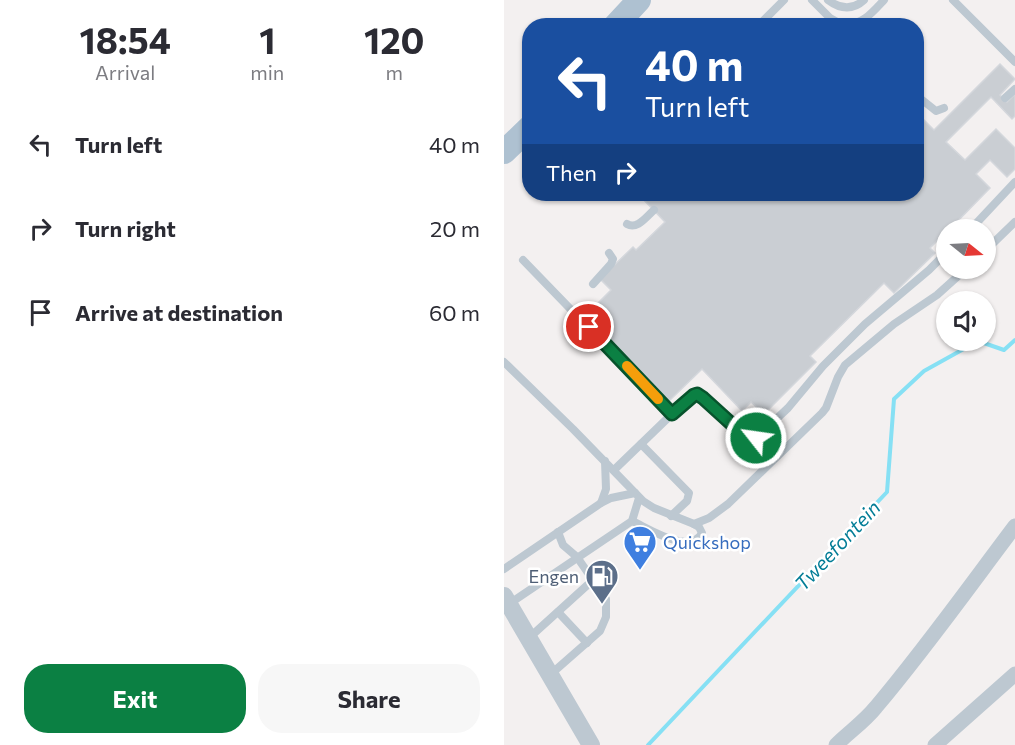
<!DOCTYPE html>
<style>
:root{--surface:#fff;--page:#f7f7f7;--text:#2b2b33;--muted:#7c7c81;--accent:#0b8043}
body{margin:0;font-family:Commissioner,sans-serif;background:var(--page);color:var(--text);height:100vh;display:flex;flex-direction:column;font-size:22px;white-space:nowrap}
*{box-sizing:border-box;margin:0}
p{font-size:20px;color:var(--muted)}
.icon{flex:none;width:33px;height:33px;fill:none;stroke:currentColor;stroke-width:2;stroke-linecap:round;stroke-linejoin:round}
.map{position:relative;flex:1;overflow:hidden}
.sheet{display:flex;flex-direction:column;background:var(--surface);width:504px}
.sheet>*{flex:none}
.top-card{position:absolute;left:18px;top:18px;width:402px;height:183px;border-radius:24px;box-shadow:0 2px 4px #0004;background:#1a4fa0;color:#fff;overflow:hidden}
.needle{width:39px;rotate:108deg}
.tools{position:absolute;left:432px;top:219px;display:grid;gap:12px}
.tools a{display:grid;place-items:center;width:60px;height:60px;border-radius:50%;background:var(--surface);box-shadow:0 2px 4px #0004;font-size:30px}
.pin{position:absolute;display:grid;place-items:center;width:51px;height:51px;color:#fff;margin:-26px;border:3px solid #fff;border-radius:50%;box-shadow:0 2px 6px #0007}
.me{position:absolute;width:66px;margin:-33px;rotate:300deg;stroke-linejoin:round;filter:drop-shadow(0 0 4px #0008)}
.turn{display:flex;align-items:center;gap:21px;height:126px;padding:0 24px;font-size:27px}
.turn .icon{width:78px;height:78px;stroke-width:2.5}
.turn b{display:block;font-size:42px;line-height:51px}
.then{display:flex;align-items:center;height:57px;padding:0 24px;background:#0003;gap:12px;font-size:22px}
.eta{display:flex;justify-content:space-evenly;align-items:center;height:102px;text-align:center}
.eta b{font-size:36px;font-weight:700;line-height:42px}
.primary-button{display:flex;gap:12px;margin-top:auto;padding:12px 24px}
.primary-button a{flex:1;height:69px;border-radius:24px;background:var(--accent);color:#fff;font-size:24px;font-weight:700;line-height:69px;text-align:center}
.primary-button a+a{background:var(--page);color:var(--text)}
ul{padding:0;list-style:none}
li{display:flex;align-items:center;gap:18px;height:84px;padding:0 24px}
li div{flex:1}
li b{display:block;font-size:22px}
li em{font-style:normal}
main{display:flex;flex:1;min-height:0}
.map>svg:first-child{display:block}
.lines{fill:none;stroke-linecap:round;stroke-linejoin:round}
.stream{stroke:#86e0f4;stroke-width:4}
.building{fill:#caced3;stroke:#d4d7dc;stroke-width:1.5}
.service{stroke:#bdc8d1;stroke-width:8}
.minor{stroke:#bdc8d1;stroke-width:15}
.tertiary{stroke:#bdc8d1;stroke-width:18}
.primary{stroke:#aec1d1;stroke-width:24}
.route-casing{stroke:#07532c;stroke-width:15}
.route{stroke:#0b8043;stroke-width:10}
.slow{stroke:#f59e0b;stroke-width:10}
.labels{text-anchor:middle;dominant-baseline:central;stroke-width:5;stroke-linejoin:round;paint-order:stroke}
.shop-label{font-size:18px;fill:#366cbe;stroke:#fff;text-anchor:start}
.service-label{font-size:18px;fill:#4e5e75;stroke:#fff;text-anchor:end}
.water-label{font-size:20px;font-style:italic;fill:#037d97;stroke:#fff}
</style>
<main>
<section class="sheet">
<div class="eta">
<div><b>18:54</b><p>Arrival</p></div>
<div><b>1</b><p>min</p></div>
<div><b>120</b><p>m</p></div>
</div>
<ul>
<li><svg class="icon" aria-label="left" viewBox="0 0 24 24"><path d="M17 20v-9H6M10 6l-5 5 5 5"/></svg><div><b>Turn left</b></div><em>40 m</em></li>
<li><svg class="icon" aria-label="right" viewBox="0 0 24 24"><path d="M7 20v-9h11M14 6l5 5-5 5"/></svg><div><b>Turn right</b></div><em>20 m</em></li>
<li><svg class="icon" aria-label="arrive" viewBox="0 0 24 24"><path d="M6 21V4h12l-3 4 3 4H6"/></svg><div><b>Arrive at destination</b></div><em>60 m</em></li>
</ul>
<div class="primary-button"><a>Exit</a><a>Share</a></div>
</section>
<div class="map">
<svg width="511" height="745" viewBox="0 0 511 745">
<rect width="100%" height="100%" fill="#f3f0f0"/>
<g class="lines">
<polyline class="stream" points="144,745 383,492 390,399 420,371 474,341 500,350 511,340"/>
</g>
<polygon class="building" points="496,64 511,79 496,95 503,102 511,94 511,116 508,119 487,97 442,142 461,160 492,129 511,148 511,169 503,177 486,160 472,174 486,188 445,230 442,230 442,232 426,248 431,253 390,293 380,283 306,356 312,362 260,414 247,402 238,411 198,369 164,402 80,317 107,290 96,279 129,247 132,250 161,222 138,198 143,194 412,194 412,112 430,130"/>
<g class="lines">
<g class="service">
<polyline points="308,0 326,18 340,26"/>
<path d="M324,0c12,9 24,11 36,0"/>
<polyline points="449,0 511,62"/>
<polyline points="254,26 280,0"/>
<path d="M340,26c20,-3 27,-12 40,-26"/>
<polyline points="412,95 432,111 440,108"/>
<polyline points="501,98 511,89"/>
<path d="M123,224c10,6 19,-7 27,-14"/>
<polyline points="466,230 511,182"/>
<polyline points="482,250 511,222"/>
<polyline points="19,260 168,414"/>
<polyline points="89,284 107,264 109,259 105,253"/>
<path d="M0,362l69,67 70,72 11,7 40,16 5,3 3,6c-12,23 -54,-5 -70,-12"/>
<polyline points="137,444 185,493 183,501 167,516"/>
<polyline points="110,470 168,414 190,395 193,394 199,398 242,437 252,438 284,408 319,366 361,324 425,270 442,253"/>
<polyline points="97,503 102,489 101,461"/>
<polyline points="190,524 205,518 224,504 318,413 322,408 334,377 341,365 390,324 433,295 463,268"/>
<polyline points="0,569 97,503 107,498 131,493"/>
<polyline points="5,604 128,521 135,498"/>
<polyline points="54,612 83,643"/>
<polyline points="26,637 89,580"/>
<polyline points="47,674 96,631 102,617 102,599 73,557 59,545 54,532"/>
</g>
<g class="minor">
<path d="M332,745c13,-13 28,-23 40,-38 49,-58 93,-120 139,-181"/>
<polyline points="431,745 511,674"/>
</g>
<polyline class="tertiary" points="0,596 87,745"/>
<g class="primary">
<polyline points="111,26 135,0"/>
<polyline points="0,152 26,127"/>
</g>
</g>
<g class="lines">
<g class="route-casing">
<polyline id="route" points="85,327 168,414 190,395 193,394 199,398 242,437 252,438"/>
</g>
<use href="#route" class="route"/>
<polyline class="slow" points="123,366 154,399"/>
</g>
<defs>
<g id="supermarket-pin" transform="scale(1.725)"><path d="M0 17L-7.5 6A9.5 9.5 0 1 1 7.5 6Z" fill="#3f7fe0" stroke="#fff"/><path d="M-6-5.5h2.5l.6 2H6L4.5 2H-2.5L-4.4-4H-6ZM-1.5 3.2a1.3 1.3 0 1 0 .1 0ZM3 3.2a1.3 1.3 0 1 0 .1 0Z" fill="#fff"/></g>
<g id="fuel-pin" transform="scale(1.725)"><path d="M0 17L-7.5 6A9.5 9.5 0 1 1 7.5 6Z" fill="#5c6f8a" stroke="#fff"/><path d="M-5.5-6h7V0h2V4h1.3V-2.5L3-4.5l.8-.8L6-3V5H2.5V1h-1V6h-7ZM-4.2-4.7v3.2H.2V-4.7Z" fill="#fff"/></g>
</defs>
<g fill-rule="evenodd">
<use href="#supermarket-pin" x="136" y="542"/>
<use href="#fuel-pin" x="98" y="576"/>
</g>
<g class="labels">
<g class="shop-label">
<text x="159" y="542">Quickshop</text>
</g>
<g class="service-label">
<text x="75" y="576">Engen</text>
</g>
<g class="water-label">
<text transform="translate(333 545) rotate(-47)">Tweefontein</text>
</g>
</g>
</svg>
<div class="tools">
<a><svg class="needle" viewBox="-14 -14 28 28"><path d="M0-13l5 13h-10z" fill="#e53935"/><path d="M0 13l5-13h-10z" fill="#7c7c81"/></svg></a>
<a><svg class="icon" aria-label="sound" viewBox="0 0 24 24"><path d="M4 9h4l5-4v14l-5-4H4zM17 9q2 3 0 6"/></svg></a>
</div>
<div class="pin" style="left:85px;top:327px;background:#d93025"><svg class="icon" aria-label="arrive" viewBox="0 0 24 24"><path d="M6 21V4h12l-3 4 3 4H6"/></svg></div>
<svg class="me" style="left:252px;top:438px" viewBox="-20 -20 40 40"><circle r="17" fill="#0b8043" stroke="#fff" stroke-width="3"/><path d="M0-11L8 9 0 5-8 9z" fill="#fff"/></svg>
<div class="top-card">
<div class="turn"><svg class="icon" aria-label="left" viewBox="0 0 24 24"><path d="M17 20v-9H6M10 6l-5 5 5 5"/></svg><div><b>40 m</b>Turn left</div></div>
<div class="then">Then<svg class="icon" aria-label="right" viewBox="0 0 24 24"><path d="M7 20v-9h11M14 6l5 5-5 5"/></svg></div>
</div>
</div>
</main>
